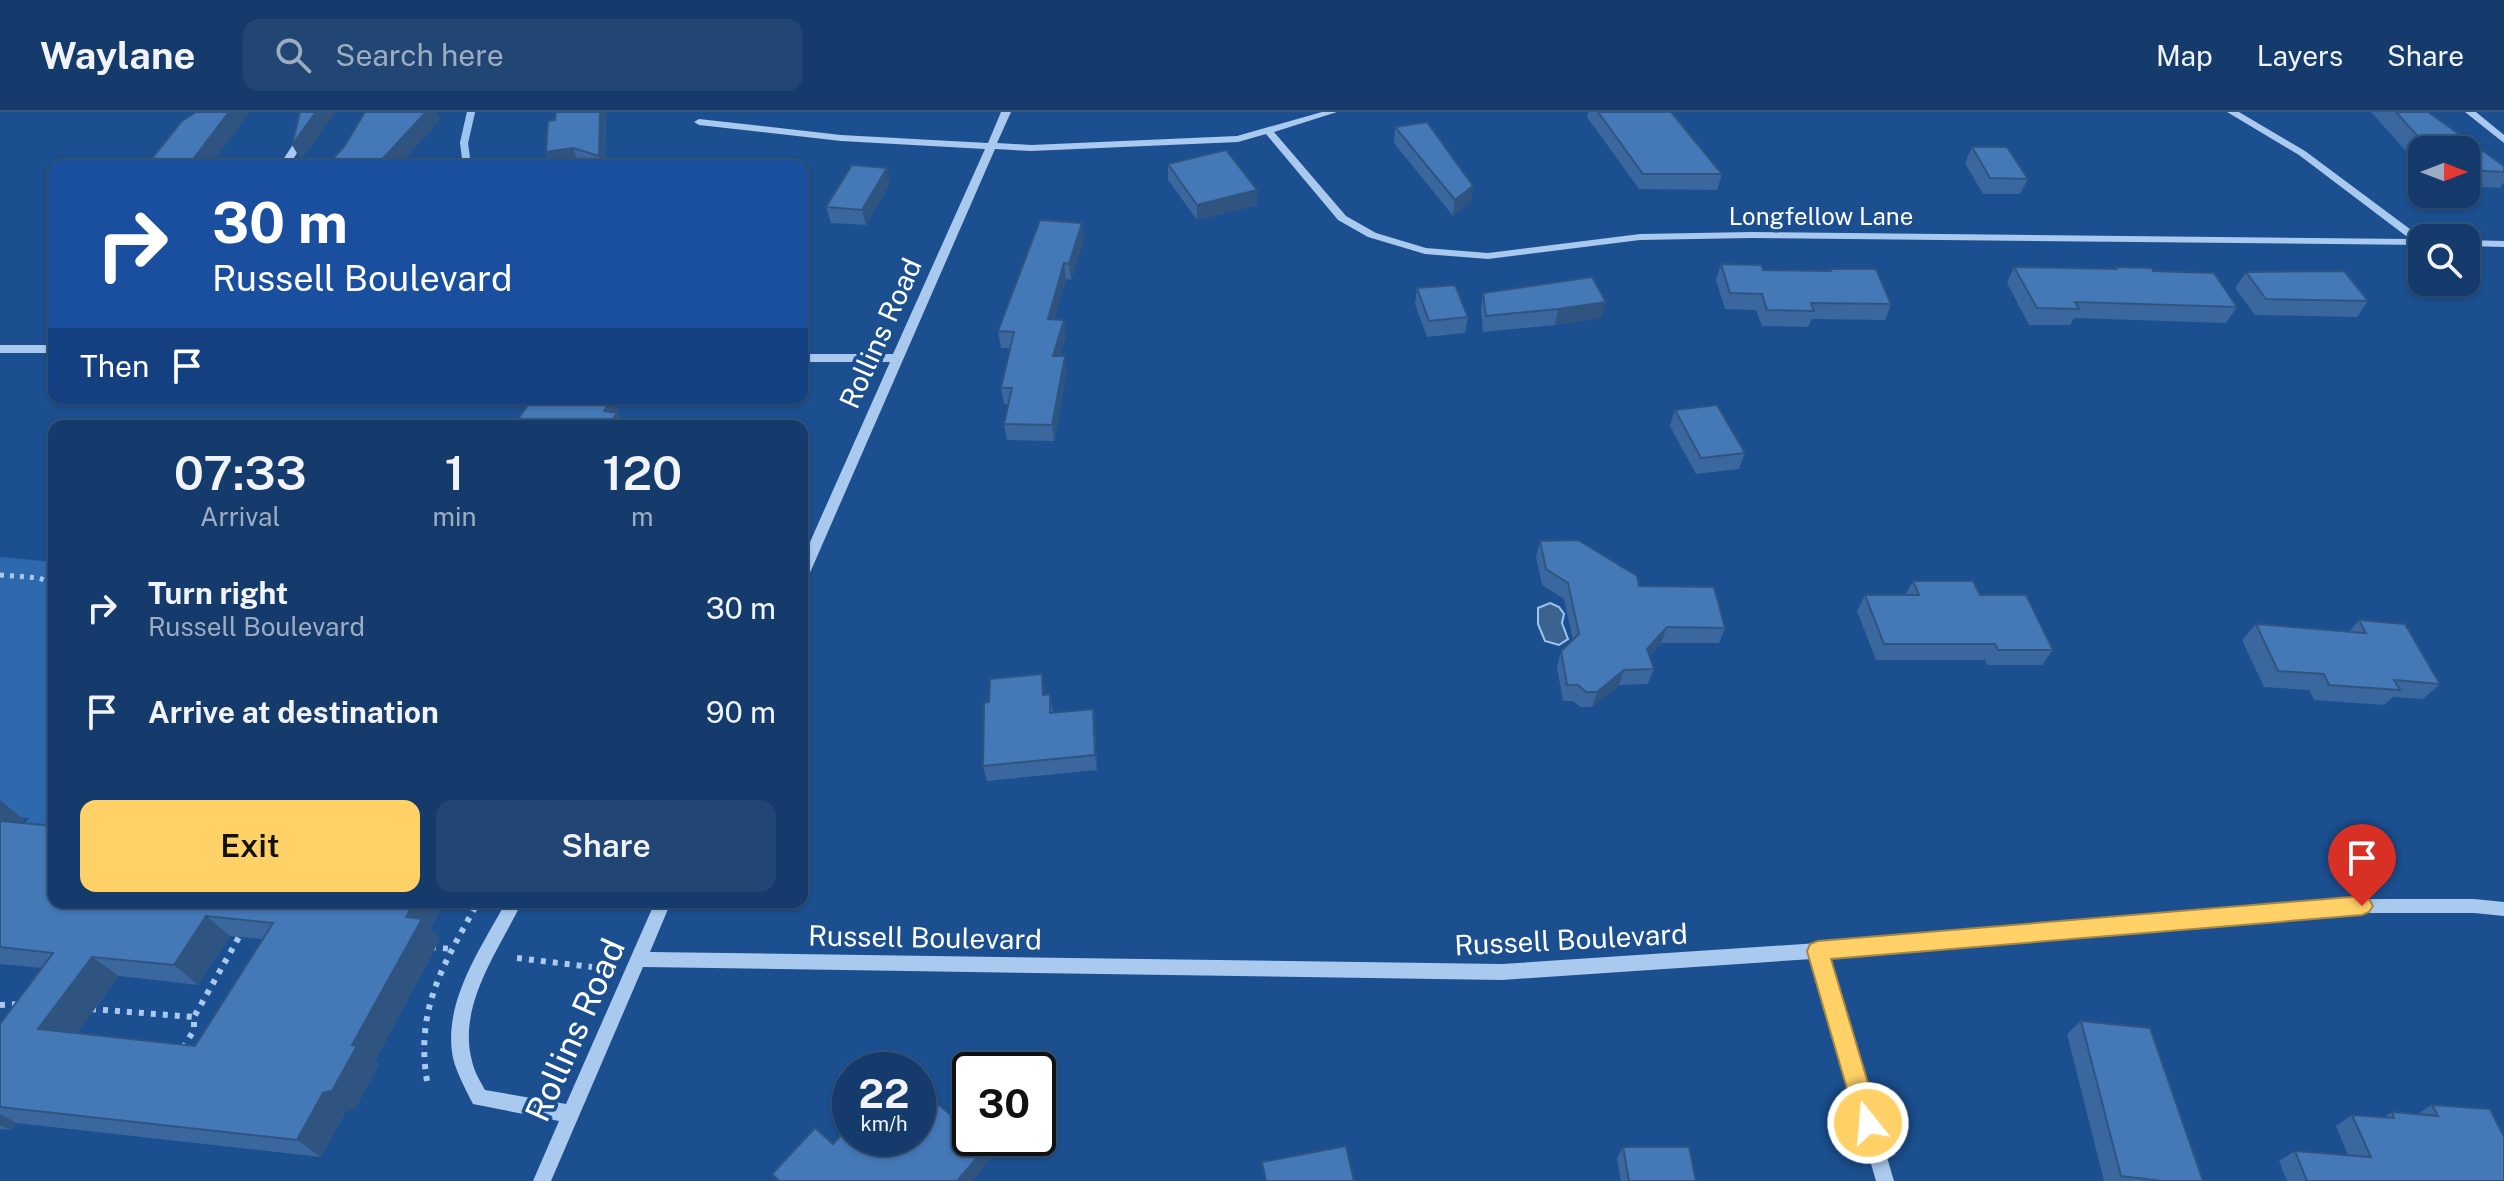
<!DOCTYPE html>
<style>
:root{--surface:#143b6b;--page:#214673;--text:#f1f3f6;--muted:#9dadc1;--line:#33557e;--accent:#ffd166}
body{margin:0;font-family:"Public Sans",sans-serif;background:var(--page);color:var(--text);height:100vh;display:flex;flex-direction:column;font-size:30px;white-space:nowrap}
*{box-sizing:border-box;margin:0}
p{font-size:26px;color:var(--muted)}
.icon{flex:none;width:44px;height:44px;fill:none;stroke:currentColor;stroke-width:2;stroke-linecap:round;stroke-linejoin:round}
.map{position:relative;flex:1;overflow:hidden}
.drawer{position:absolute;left:48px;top:308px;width:760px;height:488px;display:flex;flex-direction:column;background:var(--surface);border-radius:16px;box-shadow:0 2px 6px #0004,0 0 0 2px var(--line)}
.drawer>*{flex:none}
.banner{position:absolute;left:48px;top:48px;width:760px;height:244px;border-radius:16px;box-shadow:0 2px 6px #0004,0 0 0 2px var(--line);background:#1a4fa0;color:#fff;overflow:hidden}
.needle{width:52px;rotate:90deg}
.buttons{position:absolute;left:2408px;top:24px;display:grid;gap:16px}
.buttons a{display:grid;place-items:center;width:72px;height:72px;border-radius:16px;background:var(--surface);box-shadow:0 2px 6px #0004,0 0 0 2px var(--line);font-size:40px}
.speed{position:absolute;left:832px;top:940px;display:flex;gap:16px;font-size:40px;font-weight:700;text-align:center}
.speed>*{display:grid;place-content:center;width:104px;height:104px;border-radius:50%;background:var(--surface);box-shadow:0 2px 6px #0004,0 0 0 2px var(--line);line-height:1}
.speed small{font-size:20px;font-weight:400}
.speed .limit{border:4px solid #111;border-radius:12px;background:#fff;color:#111}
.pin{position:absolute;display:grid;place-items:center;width:68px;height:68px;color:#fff;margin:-82px -34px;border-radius:50% 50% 50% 0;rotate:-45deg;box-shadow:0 0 8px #0007}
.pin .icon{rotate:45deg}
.me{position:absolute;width:88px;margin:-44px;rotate:343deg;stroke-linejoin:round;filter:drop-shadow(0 0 6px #0008)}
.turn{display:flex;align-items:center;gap:28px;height:168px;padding:0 32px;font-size:36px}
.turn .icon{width:104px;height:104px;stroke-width:2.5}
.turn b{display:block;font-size:56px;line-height:68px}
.then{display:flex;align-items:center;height:76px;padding:0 32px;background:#0003;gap:16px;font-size:30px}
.eta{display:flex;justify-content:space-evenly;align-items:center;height:136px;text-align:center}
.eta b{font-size:48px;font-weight:600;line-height:56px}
.action{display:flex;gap:16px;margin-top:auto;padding:16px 32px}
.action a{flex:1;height:92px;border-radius:16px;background:var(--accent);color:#111;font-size:32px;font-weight:600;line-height:92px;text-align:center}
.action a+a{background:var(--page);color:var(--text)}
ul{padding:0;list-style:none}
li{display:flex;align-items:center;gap:24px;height:104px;padding:0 32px}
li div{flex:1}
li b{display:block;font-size:30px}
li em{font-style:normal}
header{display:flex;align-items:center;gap:48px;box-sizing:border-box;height:112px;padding:0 40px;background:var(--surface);border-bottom:2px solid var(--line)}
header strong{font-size:38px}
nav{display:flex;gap:44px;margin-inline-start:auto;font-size:28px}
.search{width:560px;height:72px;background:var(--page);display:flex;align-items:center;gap:20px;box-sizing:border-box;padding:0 28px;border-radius:16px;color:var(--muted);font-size:30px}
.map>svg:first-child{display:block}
.green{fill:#2e69ad}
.water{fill:#3c6290;stroke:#9cc4f0;stroke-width:2}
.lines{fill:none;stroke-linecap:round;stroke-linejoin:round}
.stream{stroke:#9cc4f0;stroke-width:8}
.path-far1{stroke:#a9c9ee;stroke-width:5;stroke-dasharray:4 6;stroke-linecap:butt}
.path{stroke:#a9c9ee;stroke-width:6;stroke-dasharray:5 7;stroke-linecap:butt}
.minor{fill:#a9c9ee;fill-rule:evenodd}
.wall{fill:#3a679d;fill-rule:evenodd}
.shaded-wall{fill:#305480}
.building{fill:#4478b7;stroke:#305480;stroke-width:2;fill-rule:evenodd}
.route{fill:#ffd166;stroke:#a68842;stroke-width:2}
.labels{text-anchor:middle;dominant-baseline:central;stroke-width:7;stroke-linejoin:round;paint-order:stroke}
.far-street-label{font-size:24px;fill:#fff;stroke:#1b4f8f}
.street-label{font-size:28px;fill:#fff;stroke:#1b4f8f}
.near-street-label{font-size:34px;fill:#fff;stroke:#1b4f8f}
</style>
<header>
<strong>Waylane</strong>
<div class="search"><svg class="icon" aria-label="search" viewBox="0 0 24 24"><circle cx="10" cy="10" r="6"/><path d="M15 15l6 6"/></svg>Search here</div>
<nav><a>Map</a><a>Layers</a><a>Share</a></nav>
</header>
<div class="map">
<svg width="2504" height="1069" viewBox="0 0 2504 1069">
<rect width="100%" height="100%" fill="#1b4f8f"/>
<polygon class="green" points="0,445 54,450 54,718 11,728 29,706 0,704"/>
<polygon class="water" points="1550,491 1559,495 1564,502 1562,511 1568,527 1559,533 1545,529 1538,512 1538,496"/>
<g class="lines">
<polyline class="stream" points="467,54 464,31 471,0"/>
<polyline class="path-far1" points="0,463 39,466 54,471"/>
<g class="path">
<polyline points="431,835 452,837"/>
<polyline points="517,846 592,855"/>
<polyline points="0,893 21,892"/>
<polyline points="91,897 194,905"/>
<polyline points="183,936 194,918 194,905 239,825"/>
<path d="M427,969c-12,-73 17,-117 51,-179"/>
</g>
<g class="minor">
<polygon points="1001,0 1011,0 997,31 1031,33 1237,24 1322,0 1337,0 1274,20 1346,104 1376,121 1426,136 1488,141 1640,122 1751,120 2410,127 2299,43 2227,0 2239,0 2305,39 2422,126 2422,133 1751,126 1640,128 1488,147 1425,142 1368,125 1338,108 1266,22 1238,30 1031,39 995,37 809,463 802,468 802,448 890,250 802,250 802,242 893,242 985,37 841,29 699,13 694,10 699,7 841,23 988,31"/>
<polygon points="2465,0 2476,0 2504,23 2504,31"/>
<polygon points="295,33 300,36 289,54 279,54 292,34"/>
<polygon points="2466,128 2504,129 2504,135 2466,134"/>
<rect x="0" y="233" width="54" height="8"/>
<path d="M2362,787h112l30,3v14l-30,-3h-112l-534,45 66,223h-18l-64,-222 -310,21 -859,-13 -92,214h-18l26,-60 -86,-17c-7,-14 -16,-30 -20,-46 -11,-55 28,-110 53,-156h16c-23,48 -65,103 -50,159 2,10 8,20 13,29l81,14 89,-202h16l-21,50 852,12 316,-21z"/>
</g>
</g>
<g class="wall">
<polygon points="556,0 606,0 605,54 587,54 579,51 552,54 546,40 555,8"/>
<polygon points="1588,0 1671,0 1722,62 1717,78 1639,77 1587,5"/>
<polygon points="2371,0 2428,0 2504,54 2504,70 2500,76 2466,74 2466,38 2422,38 2422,57"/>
<polygon points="1395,15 1471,90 1453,104 1394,31"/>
<polygon points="1972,35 2028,67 2020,82 1983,82 1965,51"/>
<polygon points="1168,52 1257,93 1197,108 1168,68"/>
<polygon points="887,56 890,71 866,113 831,111 826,95"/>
<polygon points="1084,127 1071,168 1066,167 1054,208 1064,208 1066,224 1060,244 1067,260 1054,329 1007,328 1004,312 1008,292 1004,292 1001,276 1010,236 1001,236 998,219"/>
<polygon points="1721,152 1763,158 1829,159 1830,157 1891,192 1885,208 1812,207 1808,215 1762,214 1756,198 1725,197 1716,168"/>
<polygon points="2014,155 2114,157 2116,155 2153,159 2237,195 2226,211 2074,206 2070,213 2029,213 2007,171"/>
<polygon points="2246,160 2368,189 2357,205 2255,203 2235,176"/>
<polygon points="1417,176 1468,205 1465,221 1427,225 1415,192"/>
<polygon points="1483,181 1602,206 1555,213 1483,220 1481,197"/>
<polygon points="1675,298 1745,341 1739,357 1696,362 1670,314"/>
<polygon points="1540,429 1725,516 1719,531 1661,531 1650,544 1654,557 1648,572 1619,573 1592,595 1581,595 1573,589 1563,589 1557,555 1561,539 1573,528 1564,487 1542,473 1536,445"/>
<polygon points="1913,469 1980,483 2053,538 2042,553 1987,553 1985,548 1876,548 1857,499 1865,483 1905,483"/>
<polygon points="2359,508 2440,572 2423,587 2393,585 2384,593 2314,588 2309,578 2264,575 2242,528 2256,512 2349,520"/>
<polygon points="1045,577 1045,582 1050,582 1053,601 1093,597 1095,612 1097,658 987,669 983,654"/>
<path d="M0,688l24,20 -2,3 32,79h391l-15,26 10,11 -65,122 4,3 -24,45 -9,2 -25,46 -305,-34 -5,7 -11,-1v-105l42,-56 -42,-4zM230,824l32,3 -67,107 -118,-13 42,-57 79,9z"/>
<polygon points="2081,909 2203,1069 2104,1069 2067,922"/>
<polygon points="2432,993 2504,1069 2287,1069 2279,1049 2295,1039 2348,1043 2336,1014 2352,1003 2383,1006 2392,1000 2417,1002"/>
<polygon points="1623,1035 1696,1069 1621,1069 1617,1046"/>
</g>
<g class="shaded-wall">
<polygon points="229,0 250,0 210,54 188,54"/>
<polygon points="316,0 336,0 301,48 292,33"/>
<polygon points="420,0 436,0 440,8 399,54 376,54"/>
<polygon points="600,0 606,0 606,1 605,54 603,54 599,44"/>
<polygon points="573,36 579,51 552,54 546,40"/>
<polygon points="887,56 890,71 866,113 862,98"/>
<polygon points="1473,74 1471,90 1453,104 1455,88"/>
<polygon points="1257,78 1257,93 1197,108 1197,93"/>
<polygon points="1082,111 1084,127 1071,168 1069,152"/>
<polygon points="1064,151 1066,167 1050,223 1048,207"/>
<polygon points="1606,190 1602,206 1555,213 1558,197"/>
<polygon points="1064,208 1066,224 1055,260 1053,244"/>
<polygon points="1065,244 1067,260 1054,329 1052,313"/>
<polygon points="613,286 623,309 622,311 623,314 609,314 604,299"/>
<polygon points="1667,515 1661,531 1642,553 1647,537"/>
<polygon points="1624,558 1619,573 1592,595 1597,580"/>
<polygon points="1042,562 1045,577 1046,598 1043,583"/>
<polygon points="1093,597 1095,612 1097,658 1095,643"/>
<polygon points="0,688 24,708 9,728 0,721"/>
<polygon points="415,790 445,790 430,816 440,827 375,949 379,952 355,997 346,999 321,1045 297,1028 352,933 406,805"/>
<polygon points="206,804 230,824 198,873 174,853"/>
<polygon points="92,845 119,864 67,935 38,917"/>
<polygon points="0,1002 16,1011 11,1018 0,1013"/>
<polygon points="988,1033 993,1045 972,1069 957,1069"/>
</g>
<g class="building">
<polygon points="196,0 229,0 188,54 146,54 182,9"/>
<polygon points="300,0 316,0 292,33"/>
<polygon points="365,0 426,0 376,54 326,54 344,35"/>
<polygon points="556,0 600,0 599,44 573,36 546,40 548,9 555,8"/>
<polygon points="1598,0 1671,0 1722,62 1643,62"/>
<polygon points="2396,0 2428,0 2504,54 2504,60 2466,58 2466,38 2430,38"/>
<polygon points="1427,10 1473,74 1455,88 1395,15"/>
<polygon points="1972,35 2007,35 2028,67 1990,66"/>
<polygon points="1226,38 1257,78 1197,93 1168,52"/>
<polygon points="852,53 887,56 862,98 826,95"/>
<polygon points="1040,108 1082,111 1069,152 1064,151 1048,207 1064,208 1053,244 1065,244 1052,313 1004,312 1012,276 1001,276 1014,220 998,219"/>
<polygon points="1721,152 1761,153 1763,158 1831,159 1830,157 1876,157 1891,192 1811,191 1814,199 1767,198 1762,182 1730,181"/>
<polygon points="2014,155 2117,157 2116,155 2152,156 2153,159 2214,161 2237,195 2075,190 2079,197 2037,196"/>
<polygon points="2344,159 2368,189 2266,187 2246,160"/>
<polygon points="1592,165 1606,190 1558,197 1486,204 1483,181"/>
<polygon points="1455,173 1468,205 1429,209 1417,176"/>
<polygon points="533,286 612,286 604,299 617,301 609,314 513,314"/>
<polygon points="1717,293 1745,341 1701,346 1675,298"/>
<polygon points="1578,428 1637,464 1639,474 1714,475 1725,516 1667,515 1647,537 1654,557 1624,558 1597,580 1586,580 1578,573 1567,573 1561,539 1579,522 1568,471 1546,457 1540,429"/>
<polygon points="1913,469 1973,469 1980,483 2026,483 2053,538 1998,538 1995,532 1884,532 1865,483 1919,483"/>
<polygon points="2359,508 2405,512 2440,572 2394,568 2400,578 2329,573 2324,562 2278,559 2256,512 2366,521"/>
<polygon points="1042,562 1043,583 1050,582 1050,601 1093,597 1095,643 983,654 984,591 989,590 990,567"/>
<path d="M0,709l54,5v76h361l-9,15 16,2 -70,126 5,1 -25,45 -9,2 -26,47 -297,-33v-83l53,-71 -53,-6zM206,804l67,7 -78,123 -157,-17 54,-72 82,8z"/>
<polygon points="2081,909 2150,916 2203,1069 2162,1069 2121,1064"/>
<polygon points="927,983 970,1019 970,1026 979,1026 988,1033 957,1069 779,1069 772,1062 815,1016 833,1032 850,1014 850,1026 883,1026 886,1028 887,1026 918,1026 918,992"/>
<polygon points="2432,993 2490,997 2504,1025 2504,1069 2307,1069 2295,1039 2371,1045 2352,1003 2394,1006 2392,1000 2438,1004"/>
<polygon points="1346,1034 1354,1069 1266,1069 1262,1050"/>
<polygon points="1623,1035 1689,1035 1696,1069 1629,1069"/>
</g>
<polygon class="route" points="2362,784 2369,787 2373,794 2369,800 2362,803 1831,847 1880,1011 1877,1020 1868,1023 1860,1020 1857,1011 1807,839 1810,832 1818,829"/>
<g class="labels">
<g class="far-street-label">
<text x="1821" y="104">Longfellow Lane</text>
</g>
<g class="street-label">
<text transform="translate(880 221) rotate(-66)">Rollins Road</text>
<text transform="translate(925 825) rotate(1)">Russell Boulevard</text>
<text transform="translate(1571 827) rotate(-3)">Russell Boulevard</text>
</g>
<g class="near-street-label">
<text transform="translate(575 918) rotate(-66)">Rollins Road</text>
</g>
</g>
</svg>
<div class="buttons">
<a><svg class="needle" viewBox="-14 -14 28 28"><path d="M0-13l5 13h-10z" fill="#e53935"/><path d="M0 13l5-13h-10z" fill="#9dadc1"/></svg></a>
<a><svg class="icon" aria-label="search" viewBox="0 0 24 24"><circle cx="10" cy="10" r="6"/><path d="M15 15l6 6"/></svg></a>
</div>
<div class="speed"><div>22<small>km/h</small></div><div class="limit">30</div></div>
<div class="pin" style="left:2362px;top:794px;background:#d93025"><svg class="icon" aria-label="arrive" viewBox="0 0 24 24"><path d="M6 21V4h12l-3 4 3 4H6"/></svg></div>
<svg class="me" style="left:1868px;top:1011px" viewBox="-20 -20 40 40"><circle r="17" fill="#ffd166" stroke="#fff" stroke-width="3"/><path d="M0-11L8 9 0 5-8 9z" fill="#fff"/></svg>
<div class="banner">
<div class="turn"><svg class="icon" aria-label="right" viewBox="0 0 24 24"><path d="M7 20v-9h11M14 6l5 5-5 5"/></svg><div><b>30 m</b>Russell Boulevard</div></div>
<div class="then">Then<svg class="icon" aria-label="arrive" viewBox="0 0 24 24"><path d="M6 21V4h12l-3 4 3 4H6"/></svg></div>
</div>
<section class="drawer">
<div class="eta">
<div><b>07:33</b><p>Arrival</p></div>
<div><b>1</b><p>min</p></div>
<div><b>120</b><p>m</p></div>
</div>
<ul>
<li><svg class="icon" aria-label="right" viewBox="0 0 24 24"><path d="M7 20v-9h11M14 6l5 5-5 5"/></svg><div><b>Turn right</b><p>Russell Boulevard</p></div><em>30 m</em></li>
<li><svg class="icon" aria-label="arrive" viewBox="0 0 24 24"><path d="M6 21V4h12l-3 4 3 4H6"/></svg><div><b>Arrive at destination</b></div><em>90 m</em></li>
</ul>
<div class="action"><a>Exit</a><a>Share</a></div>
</section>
</div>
